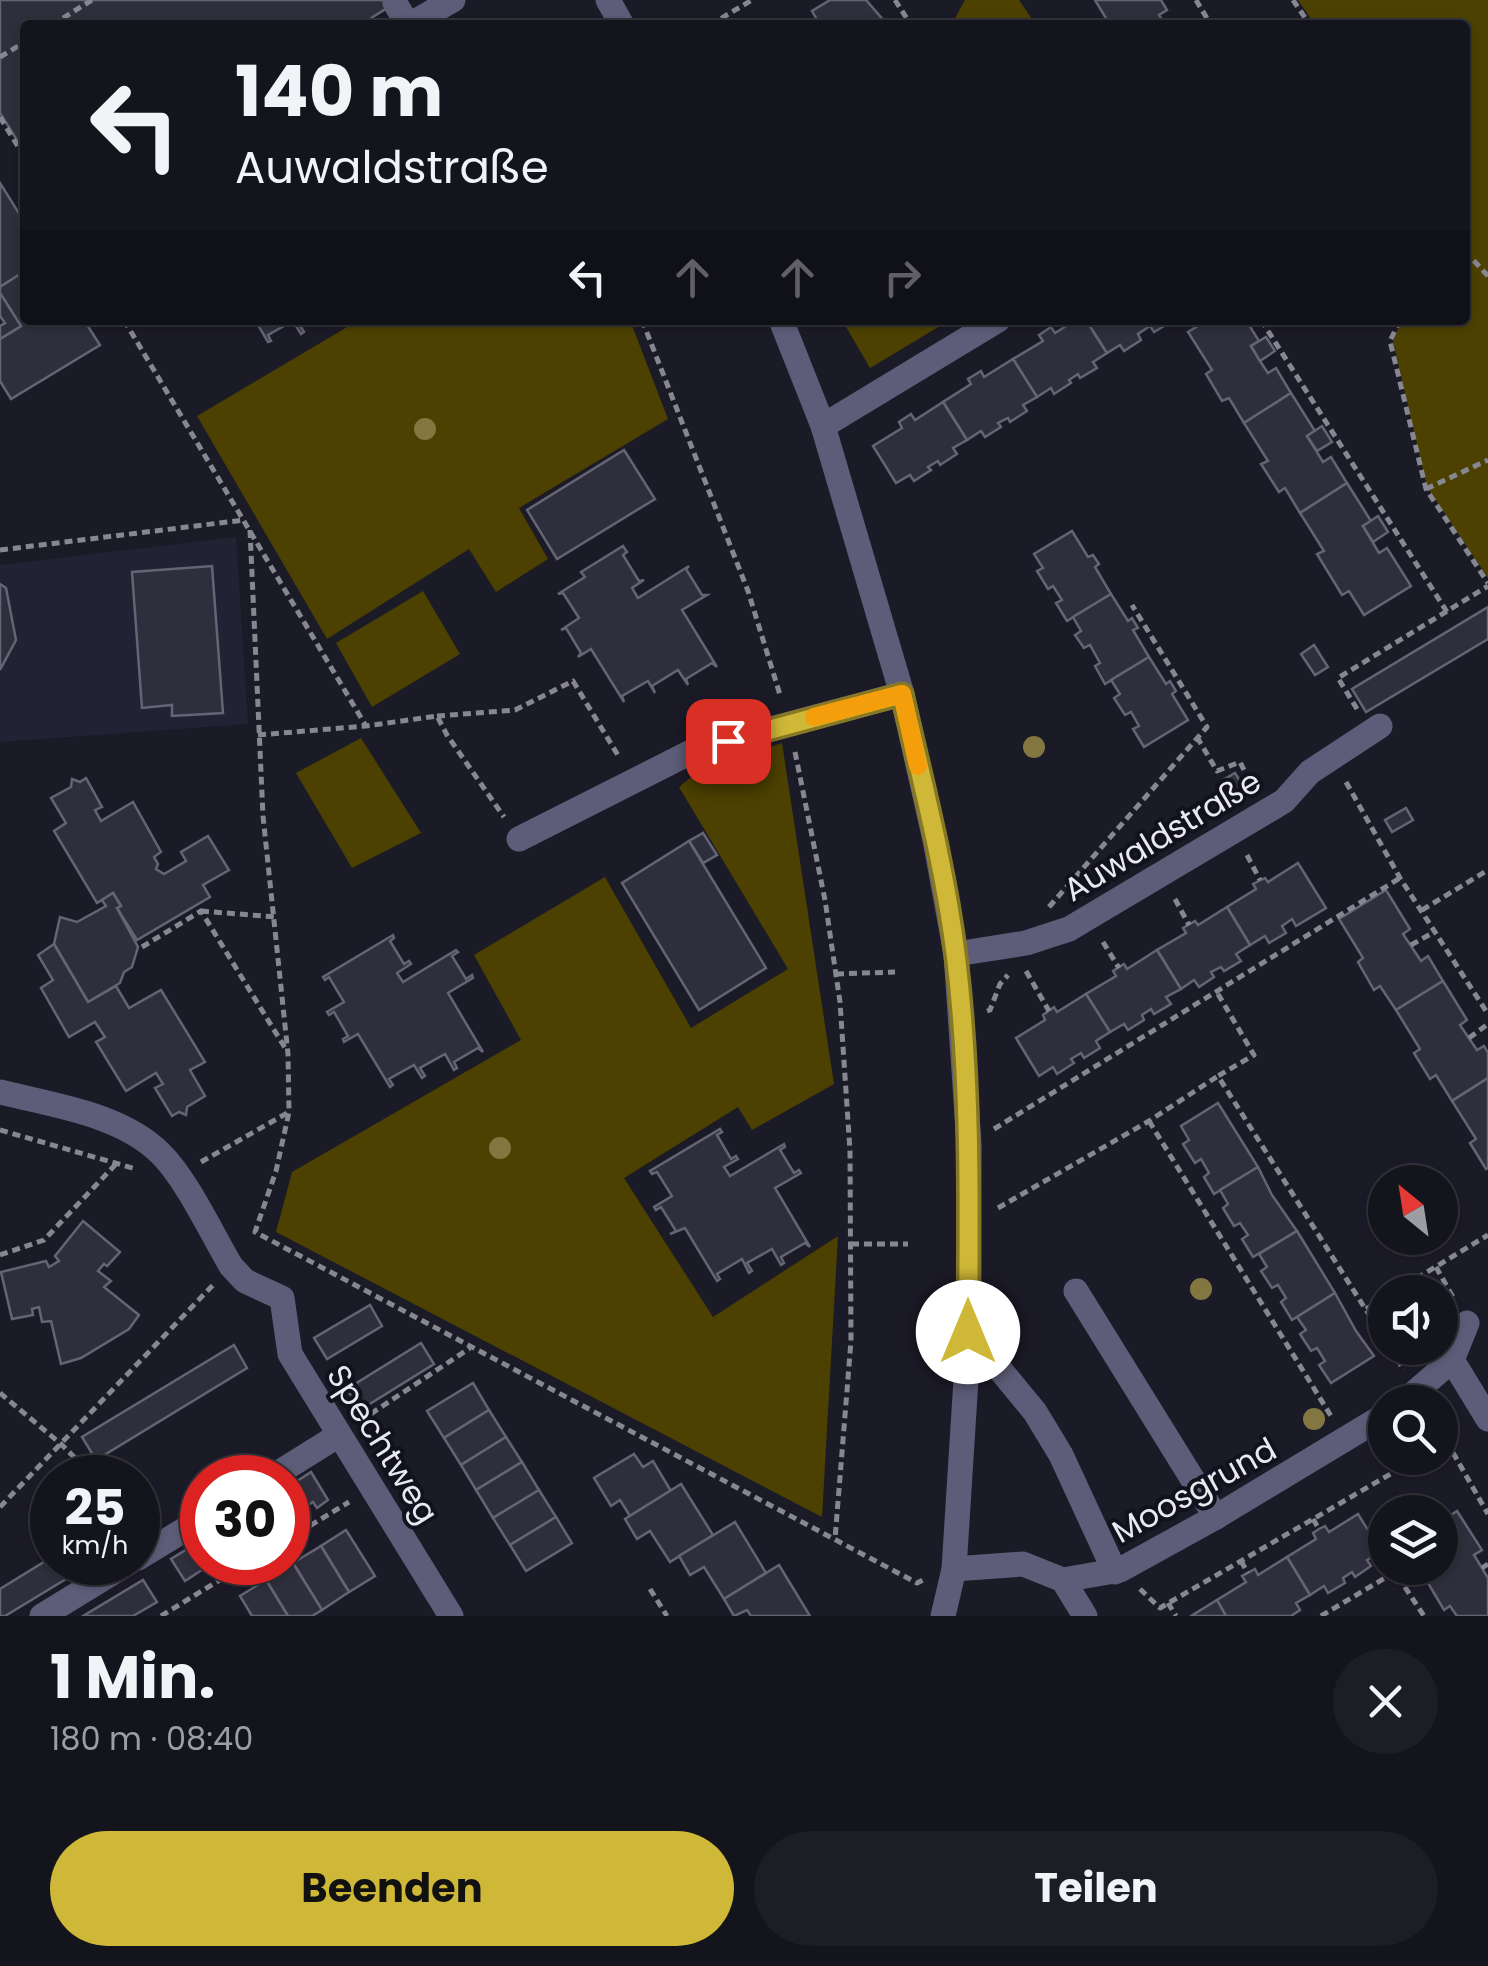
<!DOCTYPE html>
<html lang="de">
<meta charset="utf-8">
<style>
:root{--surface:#14141d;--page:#1d1d26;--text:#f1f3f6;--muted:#9d9ea4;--line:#33333b;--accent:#cfb837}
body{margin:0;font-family:Poppins,sans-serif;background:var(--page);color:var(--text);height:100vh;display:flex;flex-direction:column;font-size:38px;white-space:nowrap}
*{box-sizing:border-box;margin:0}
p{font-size:32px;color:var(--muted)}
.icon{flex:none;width:55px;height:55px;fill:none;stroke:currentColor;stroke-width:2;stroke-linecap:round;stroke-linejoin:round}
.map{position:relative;height:1616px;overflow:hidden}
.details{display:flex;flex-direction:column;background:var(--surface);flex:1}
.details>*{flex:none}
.hud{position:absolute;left:20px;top:20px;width:1450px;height:305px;border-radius:10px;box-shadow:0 2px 8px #0004,0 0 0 2px var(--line);background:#14141d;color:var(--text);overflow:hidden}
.needle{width:65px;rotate:330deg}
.controls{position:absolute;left:1368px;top:1165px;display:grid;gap:20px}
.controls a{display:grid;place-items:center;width:90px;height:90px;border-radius:50%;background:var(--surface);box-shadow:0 2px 8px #0004,0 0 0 2px var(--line);font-size:50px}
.speed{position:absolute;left:30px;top:1455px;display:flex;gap:20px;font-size:50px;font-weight:700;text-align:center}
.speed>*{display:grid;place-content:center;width:130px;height:130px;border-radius:50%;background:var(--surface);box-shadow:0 2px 8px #0004,0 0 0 2px var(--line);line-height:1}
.speed small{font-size:25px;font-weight:400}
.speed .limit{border:15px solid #d22;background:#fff;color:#111}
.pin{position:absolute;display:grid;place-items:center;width:85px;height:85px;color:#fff;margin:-42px;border-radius:20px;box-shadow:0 5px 15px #0006}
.me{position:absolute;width:110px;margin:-55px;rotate:0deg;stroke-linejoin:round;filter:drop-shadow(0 0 8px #0008)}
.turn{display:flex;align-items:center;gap:35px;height:210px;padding:0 50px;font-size:45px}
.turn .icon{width:130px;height:130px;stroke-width:2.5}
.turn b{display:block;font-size:70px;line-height:85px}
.lanes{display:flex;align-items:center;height:95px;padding:0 50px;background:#0003;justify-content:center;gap:50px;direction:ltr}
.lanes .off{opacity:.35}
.round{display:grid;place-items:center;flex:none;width:105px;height:105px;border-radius:52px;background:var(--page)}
.head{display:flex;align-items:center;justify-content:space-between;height:170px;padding:0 50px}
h1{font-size:60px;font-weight:700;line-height:75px}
.button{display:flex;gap:20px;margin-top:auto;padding:20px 50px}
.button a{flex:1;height:115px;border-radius:60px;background:var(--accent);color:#111;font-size:40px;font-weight:700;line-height:115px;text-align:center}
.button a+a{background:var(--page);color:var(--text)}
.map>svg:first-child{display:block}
.built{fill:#232234}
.green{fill:#4c4100}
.building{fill:#2f2e3c;stroke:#646474;stroke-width:2.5}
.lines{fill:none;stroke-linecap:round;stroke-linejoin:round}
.path{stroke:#878792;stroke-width:5;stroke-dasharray:8 5;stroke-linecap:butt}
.minor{stroke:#5e5d79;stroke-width:25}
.tree{fill:#837741}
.route-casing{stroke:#877824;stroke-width:25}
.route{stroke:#cfb837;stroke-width:18}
.slow{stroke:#f59e0b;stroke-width:18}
.labels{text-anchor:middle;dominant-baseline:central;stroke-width:8;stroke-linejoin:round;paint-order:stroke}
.street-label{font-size:32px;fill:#e9e9f2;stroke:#12111e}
</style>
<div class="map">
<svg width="1488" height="1616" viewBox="0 0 1488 1616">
<rect width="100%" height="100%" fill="#1b1a27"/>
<polygon class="built" points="236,537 248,724 0,742 0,565"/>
<g class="green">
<polygon points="965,0 1019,0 1036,25 959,25 953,22"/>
<polygon points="1298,0 1488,0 1488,578 1427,487 1393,341 1402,320 1465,320 1465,25 1315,25"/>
<polygon points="359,320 630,320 668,419 519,508 548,559 496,592 469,549 327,639 197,416"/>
<polygon points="842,320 950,320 870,368"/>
<polygon points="423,591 460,654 372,707 336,643"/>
<polygon points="361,738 421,833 352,868 296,773"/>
<polygon points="782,743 834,1084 752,1130 738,1107 624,1178 713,1317 838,1236 822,1517 276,1232 292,1172 521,1040 474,955 605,877 691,1028 788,969 679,787 701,769"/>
</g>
<g class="building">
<polygon points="0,0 400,0 360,25 25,25 25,153 0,113"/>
<polygon points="830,0 866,0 886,23 820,25 812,11"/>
<polygon points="1095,0 1161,0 1167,10 1159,15 1165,25 1110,25"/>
<polygon points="0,183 25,223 25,271 0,287"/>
<polygon points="25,271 25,320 84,320 100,345 11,399 0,381 0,339 21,326 0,293 0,287"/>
<polygon points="0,293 21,326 0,339 0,326 5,323 0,316"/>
<polygon points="255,320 306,320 299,324 304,332 301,334 293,321 268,335 271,341 268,342"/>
<polygon points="1076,320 1086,320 1107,353 1093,362 1097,368 1080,378 1078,374 1069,380 1071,383 1054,394 1051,388 1037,397 1013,359 1043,341 1039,335 1051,327 1055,333"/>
<polygon points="1086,320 1174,320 1154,332 1150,326 1138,334 1141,340 1124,351 1120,345 1107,353"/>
<polygon points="1208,320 1246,320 1259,341 1251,346 1260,361 1268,373 1276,368 1291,393 1244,423 1229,398 1222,401 1206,374 1212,370 1188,332"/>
<polygon points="1266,337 1275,351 1260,361 1251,346"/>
<polygon points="1013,359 1037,397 1023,405 1027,411 1010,422 1008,418 998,423 1001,427 985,437 981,431 967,440 943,402 971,384 968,379 981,371 984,377"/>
<polygon points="1291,393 1315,431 1307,436 1323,462 1331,457 1347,483 1300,513 1285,488 1279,492 1261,464 1268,461 1244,423"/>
<polygon points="943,402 967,440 953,448 957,454 940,465 938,461 928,467 931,470 914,481 910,475 896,483 873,446 902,428 899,422 911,414 915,420"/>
<polygon points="1322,426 1332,442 1317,451 1307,436"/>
<polygon points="624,450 655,499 557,559 527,510"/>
<polygon points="1347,483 1371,521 1363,526 1379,553 1387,548 1411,586 1364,615 1349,591 1342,595 1317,554 1324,551 1300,513"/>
<polygon points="1378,516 1388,532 1373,542 1363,526"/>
<polygon points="1072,531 1088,557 1093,555 1099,564 1095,567 1111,594 1067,621 1056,603 1062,600 1053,586 1048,589 1037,571 1043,568 1034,554"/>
<polygon points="623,546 627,552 623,555 639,581 644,580 632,588 638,598 689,566 686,569 702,595 707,595 682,610 717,667 712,663 686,679 688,685 678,670 652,686 655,693 648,681 622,696 624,702 591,649 578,657 581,653 566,628 561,630 579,618 563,593 558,594 585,577 581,572"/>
<polygon points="212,566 223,713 172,716 172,705 142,708 132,572"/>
<polygon points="0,584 6,588 16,640 0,670"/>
<polygon points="1111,594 1128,621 1132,618 1138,628 1133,630 1149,657 1105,684 1095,666 1100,663 1090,645 1084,648 1075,635 1081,631 1073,617"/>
<polygon points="1488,607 1488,639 1366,712 1352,689"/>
<polygon points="1314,645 1328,667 1315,675 1301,654"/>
<polygon points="1149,657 1166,684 1170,681 1176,691 1172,694 1188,720 1144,747 1133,729 1139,726 1131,712 1125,715 1114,698 1120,694 1111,680"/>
<polygon points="1235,773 1249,795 1237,803 1223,780"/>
<polygon points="86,778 102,807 95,810 101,821 133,802 161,852 154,857 158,864 156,869 164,874 186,861 181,852 208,836 229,870 203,885 210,897 137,940 117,908 121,906 113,893 97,903 54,831 66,823 51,798 71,787 72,779 80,782"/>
<polygon points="1406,808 1413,820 1392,832 1385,820"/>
<polygon points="703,833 717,855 703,863 689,841"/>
<polygon points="689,841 766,968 699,1010 622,883"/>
<polygon points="1298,863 1326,908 1296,926 1292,919 1282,926 1286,933 1269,943 1265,936 1250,945 1227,907 1256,889 1253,884 1265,878 1268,882"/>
<polygon points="1386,890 1410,929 1403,934 1421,961 1428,956 1443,981 1396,1010 1380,986 1374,990 1358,962 1363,958 1339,919"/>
<polygon points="113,893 121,906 117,908 138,947 132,967 124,972 120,983 88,1002 54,944 60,917 77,922 106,906 102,900"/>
<polygon points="1227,907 1250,945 1236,954 1241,961 1224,971 1221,967 1211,972 1214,977 1199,987 1194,980 1181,989 1157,950 1186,933 1183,928 1195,921 1198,925"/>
<polygon points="393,935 394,938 390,941 404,964 409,961 411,964 397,973 403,982 456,950 458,952 452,956 466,979 472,975 473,978 448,993 483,1052 478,1048 454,1062 457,1068 454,1070 445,1054 420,1068 425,1076 422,1078 414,1065 389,1079 393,1085 390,1087 358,1034 344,1042 343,1039 348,1036 334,1012 329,1015 327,1012 344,1002 329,977 325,980 323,977"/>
<polygon points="54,944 88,1002 116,986 129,1008 161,990 205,1062 190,1070 205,1096 187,1107 186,1115 179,1112 172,1116 155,1088 163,1084 156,1073 126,1091 96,1042 105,1037 95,1022 69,1037 41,988 53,980 38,955"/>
<polygon points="1157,950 1181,989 1166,997 1171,1004 1154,1014 1151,1009 1142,1015 1144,1020 1128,1030 1124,1024 1110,1032 1086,994 1116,976 1113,971 1124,964 1127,969"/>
<polygon points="1443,981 1467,1020 1460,1025 1477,1050 1484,1046 1488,1053 1488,1078 1452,1101 1436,1075 1430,1079 1414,1053 1420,1049 1396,1010"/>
<polygon points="1086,994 1110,1032 1096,1041 1100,1048 1084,1058 1081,1053 1071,1059 1074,1063 1057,1074 1053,1067 1039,1076 1016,1038 1045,1020 1043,1015 1054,1007 1057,1012"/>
<polygon points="1488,1078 1488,1168 1486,1169 1470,1143 1476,1139 1452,1101"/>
<polygon points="1218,1103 1258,1167 1214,1194 1204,1177 1209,1173 1201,1159 1195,1163 1183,1144 1189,1140 1181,1126"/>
<polygon points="720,1129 722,1132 717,1135 731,1159 736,1156 738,1159 724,1167 730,1176 784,1144 785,1147 780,1150 794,1173 799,1170 801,1173 775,1188 810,1247 805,1243 781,1257 784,1263 781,1265 772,1249 747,1263 752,1271 749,1273 742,1259 717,1274 720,1279 717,1281 685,1228 670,1234 676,1231 661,1207 656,1210 654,1207 672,1196 657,1172 652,1174 650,1171"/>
<polygon points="1258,1167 1272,1195 1297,1231 1253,1257 1242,1239 1248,1235 1240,1223 1234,1226 1223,1208 1228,1204 1220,1190"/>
<polygon points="83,1221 120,1252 107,1266 104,1264 98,1271 111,1281 104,1287 139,1315 129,1329 81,1358 61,1364 51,1321 42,1322 39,1307 32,1309 33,1315 12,1319 1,1272 46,1261 49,1267 59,1261 55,1256"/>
<polygon points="1297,1231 1335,1293 1292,1320 1281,1302 1286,1298 1278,1285 1272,1288 1261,1271 1267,1267 1259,1254"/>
<polygon points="1335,1293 1356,1331 1374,1356 1331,1383 1319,1365 1325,1361 1317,1348 1311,1351 1300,1334 1306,1330 1297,1317"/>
<polygon points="370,1305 382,1326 327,1359 314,1338"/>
<polygon points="421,1343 434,1364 360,1410 347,1389"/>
<polygon points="234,1345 247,1368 96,1460 82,1437"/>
<polygon points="473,1383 489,1410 444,1438 427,1411"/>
<polygon points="489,1410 506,1437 461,1465 444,1438"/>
<polygon points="506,1437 522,1462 476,1490 461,1465"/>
<polygon points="634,1454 643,1467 653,1461 671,1491 630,1516 620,1500 611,1506 594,1478"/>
<polygon points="522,1462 539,1490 493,1518 476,1490"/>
<polygon points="311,1472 328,1500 317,1508 313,1502 288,1517 288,1487"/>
<polygon points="681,1484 713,1535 670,1562 650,1531 637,1539 625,1519"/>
<polygon points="539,1490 556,1517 510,1545 493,1518"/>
<polygon points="1457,1511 1482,1550 1474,1555 1488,1578 1488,1616 1457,1616 1450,1606 1444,1610 1428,1583 1434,1580 1426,1568 1440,1568 1440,1522"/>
<polygon points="1358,1514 1381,1551 1367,1560 1371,1566 1355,1577 1352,1572 1343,1578 1345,1583 1328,1593 1324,1586 1310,1595 1287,1557 1316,1539 1313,1533 1319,1529 1325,1526 1329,1532"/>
<polygon points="556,1517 572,1543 526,1571 510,1545"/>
<polygon points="735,1522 766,1573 724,1599 704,1567 690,1575 679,1556"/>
<polygon points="346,1530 375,1576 349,1592 321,1546"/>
<polygon points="202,1540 202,1562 214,1562 185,1581 171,1559"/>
<polygon points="321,1546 349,1592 322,1610 293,1563"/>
<polygon points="52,1557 52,1562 94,1562 5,1616 0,1616 0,1589"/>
<polygon points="1287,1557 1310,1595 1296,1603 1300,1610 1291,1616 1226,1616 1217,1600 1246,1582 1242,1576 1255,1569 1258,1575"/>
<polygon points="293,1563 322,1610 312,1616 288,1616 266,1580"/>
<polygon points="779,1565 810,1616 751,1616 747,1610 734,1616 724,1599"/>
<polygon points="143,1580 157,1602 133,1616 83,1616"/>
<polygon points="266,1580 288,1616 252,1616 240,1596"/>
<polygon points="1217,1600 1226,1616 1191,1616"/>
</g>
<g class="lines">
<g class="path">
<polyline points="895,0 911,25"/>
<polyline points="1196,0 1211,25"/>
<polyline points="1293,0 1310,25"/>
<polyline points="52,25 92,0"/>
<polyline points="710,25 752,0"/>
<polyline points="0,57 25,42"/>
<polyline points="0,117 25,158"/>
<polyline points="1465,251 1488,276"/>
<polyline points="124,320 366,726"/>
<polyline points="642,320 748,591 781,698"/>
<polyline points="1261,320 1447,612"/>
<polyline points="1400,320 1390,341 1426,489 1488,583"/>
<polyline points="1426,489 1488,460"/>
<polyline points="250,530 263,816 288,1054 289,1112 276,1171 255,1232 917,1583 923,1580"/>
<polyline points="0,550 244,520"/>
<polyline points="1357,709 1338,678 1488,586"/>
<polyline points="437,716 515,710 573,681 619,757"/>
<polyline points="258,735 366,726 437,716 447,735 504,817"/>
<polyline points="1197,737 1217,771 1240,762 1248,778 1256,774"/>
<polyline points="795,752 825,900 840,1002 850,1151 851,1341 835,1539"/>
<polyline points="1346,782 1400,878 1488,1014"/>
<polyline points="1247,855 1260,880"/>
<polyline points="1175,899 1189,925"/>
<polyline points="1049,907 1207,727 1132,605"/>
<polyline points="1422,910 1488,870"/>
<polyline points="201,911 276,917"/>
<polyline points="1103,942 1119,968"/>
<polyline points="1411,945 1436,931"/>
<polyline points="142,947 201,911 287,1051"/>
<polyline points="1026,971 1049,1011"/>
<polyline points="836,974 895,972"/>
<polyline points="1218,994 1254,1055 1218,1076 1385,1340"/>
<polyline points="987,1011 990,1010 1000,984 1008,975"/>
<polyline points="1469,1038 1488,1024"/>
<polyline points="1149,1121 1331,1416"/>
<polyline points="994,1129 1400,878"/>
<polyline points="0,1130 136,1169"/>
<polyline points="201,1162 289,1112"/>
<polyline points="998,1208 1149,1121 1218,1076"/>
<polyline points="851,1244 908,1244"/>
<polyline points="0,1255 44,1240 116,1164"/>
<polyline points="1436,1267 1454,1299"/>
<polyline points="1394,1292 1488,1235"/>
<polyline points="1366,1309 1385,1298"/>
<polyline points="1390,1348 1404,1370"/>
<polyline points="0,1393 61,1444 84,1467 103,1477"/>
<polyline points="360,1421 470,1348"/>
<polyline points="1440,1430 1488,1514"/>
<polyline points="0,1507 213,1285"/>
<polyline points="1313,1519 1319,1529"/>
<polyline points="288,1539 349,1502"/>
<polyline points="1241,1561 1248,1573"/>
<polyline points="1482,1568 1488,1564"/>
<polyline points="650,1589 667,1616"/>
<polyline points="1140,1589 1160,1608 1418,1458"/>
<polyline points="1168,1603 1176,1616"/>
<polyline points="161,1616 249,1562"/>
<polyline points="1321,1616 1395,1572 1424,1616"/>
</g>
<g class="minor">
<polyline points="608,0 622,25"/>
<polyline points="395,3 408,25"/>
<polyline points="409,25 453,0"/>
<polyline points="781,320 823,426 902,694 935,840 956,954 969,1144 969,1332 954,1569 943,1616"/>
<polyline points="823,426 998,320"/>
<polyline points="519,839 697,749 902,694"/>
<polyline points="956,954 1026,943 1069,929 1284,801 1310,772 1380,726"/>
<path d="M0,1092c52,13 121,22 160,61 26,25 52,81 71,113l14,15 37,17 8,56 161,262"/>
<polyline points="1076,1291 1216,1517"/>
<polyline points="969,1332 1035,1412 1061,1455 1115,1572"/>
<polyline points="1452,1360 1488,1419"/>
<polyline points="1404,1402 1452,1360 1467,1323"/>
<polyline points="270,1478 339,1435"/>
<polyline points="138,1558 202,1519"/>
<polyline points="954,1569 1023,1564 1063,1580"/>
<polyline points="1063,1580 1120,1570 1216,1517 1385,1415"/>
<polyline points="1063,1580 1085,1616"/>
<polyline points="42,1616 130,1562"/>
</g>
</g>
<g class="tree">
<circle cx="425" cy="429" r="11"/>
<circle cx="1034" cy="747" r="11"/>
<circle cx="500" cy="1148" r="11"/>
<circle cx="1201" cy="1289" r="11"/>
<circle cx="1314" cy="1419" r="11"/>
</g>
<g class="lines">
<g class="route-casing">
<path id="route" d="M728,741l174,-47c20,87 43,174 54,263 15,124 13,250 12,375"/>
</g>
<use href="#route" class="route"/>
<polyline class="slow" points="814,717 902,694 918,766"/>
</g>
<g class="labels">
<g class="street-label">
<text transform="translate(1162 835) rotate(-31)">Auwaldstraße</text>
<text transform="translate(383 1444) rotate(58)">Spechtweg</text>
<text transform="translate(1194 1490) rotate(-29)">Moosgrund</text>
</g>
</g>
</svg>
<div class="controls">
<a><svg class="needle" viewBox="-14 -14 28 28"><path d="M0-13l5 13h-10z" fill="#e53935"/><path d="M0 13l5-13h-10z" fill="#9d9ea4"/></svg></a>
<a><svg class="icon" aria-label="sound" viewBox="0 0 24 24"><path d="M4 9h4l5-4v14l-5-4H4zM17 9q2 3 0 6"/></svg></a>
<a><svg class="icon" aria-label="search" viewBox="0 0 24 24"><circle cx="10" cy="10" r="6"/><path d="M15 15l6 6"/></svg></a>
<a><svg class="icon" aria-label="layers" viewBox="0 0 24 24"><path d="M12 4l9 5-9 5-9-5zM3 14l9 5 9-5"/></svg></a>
</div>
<div class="speed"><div>25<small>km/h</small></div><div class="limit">30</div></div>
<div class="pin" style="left:728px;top:741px;background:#d93025"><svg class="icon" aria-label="arrive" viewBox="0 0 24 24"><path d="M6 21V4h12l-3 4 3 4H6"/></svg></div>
<svg class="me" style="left:968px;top:1332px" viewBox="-20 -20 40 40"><circle r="19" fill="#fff"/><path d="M0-13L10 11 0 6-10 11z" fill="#cfb837"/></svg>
<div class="hud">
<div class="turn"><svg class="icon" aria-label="left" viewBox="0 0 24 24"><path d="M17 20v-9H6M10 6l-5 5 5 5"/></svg><div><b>140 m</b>Auwaldstraße</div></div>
<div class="lanes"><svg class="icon" aria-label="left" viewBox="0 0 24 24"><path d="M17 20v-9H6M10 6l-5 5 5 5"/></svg><svg class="icon off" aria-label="ahead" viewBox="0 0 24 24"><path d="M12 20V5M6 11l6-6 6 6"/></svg><svg class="icon off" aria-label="ahead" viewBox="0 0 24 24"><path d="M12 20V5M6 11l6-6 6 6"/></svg><svg class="icon off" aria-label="right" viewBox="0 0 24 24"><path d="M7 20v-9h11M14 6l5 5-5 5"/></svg></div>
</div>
</div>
<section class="details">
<div class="head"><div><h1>1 Min.</h1><p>180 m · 08:40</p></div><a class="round"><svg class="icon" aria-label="close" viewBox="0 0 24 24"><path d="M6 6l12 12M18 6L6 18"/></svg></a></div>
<div class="button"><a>Beenden</a><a>Teilen</a></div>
</section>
